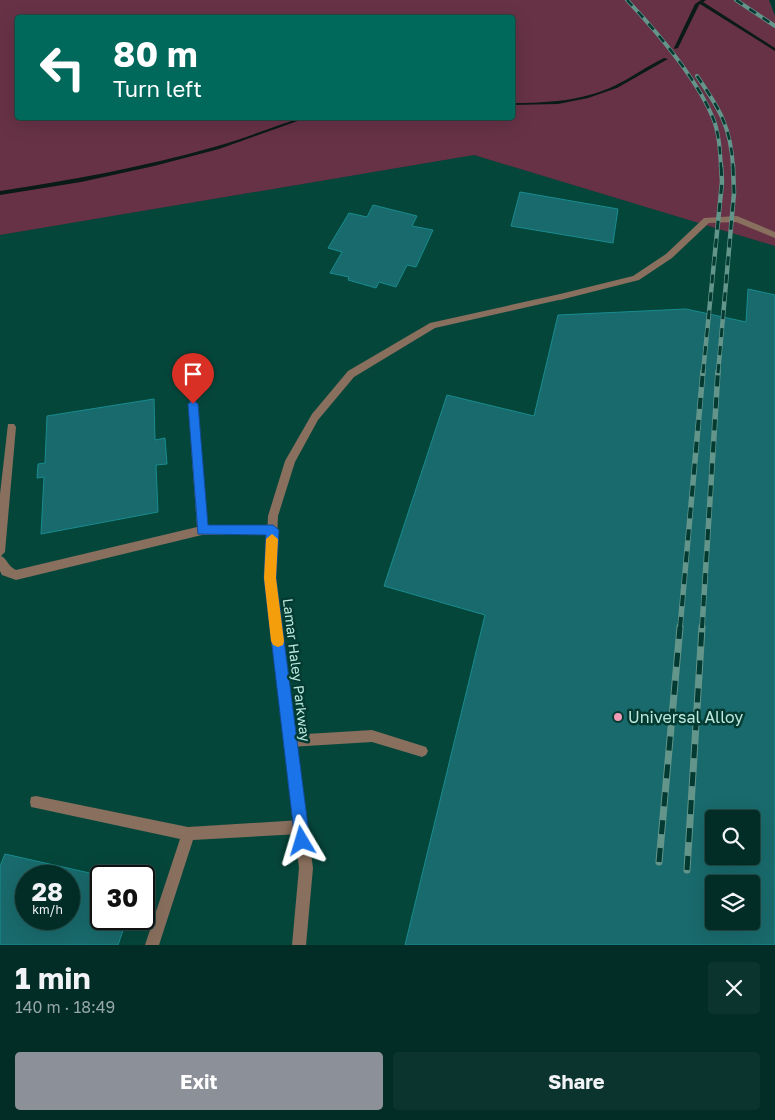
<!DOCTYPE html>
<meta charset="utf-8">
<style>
:root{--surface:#022c26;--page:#0c342e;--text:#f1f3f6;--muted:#96a7a7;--line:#234843;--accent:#8c9099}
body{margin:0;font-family:"Golos Text",sans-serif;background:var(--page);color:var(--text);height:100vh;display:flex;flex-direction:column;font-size:19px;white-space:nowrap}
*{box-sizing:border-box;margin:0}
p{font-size:16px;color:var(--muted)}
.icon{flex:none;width:28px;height:28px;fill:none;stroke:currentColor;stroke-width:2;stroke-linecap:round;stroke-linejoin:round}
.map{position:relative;height:945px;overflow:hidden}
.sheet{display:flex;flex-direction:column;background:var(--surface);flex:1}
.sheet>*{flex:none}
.banner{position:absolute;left:15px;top:15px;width:500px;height:105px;border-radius:5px;box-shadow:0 5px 20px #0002,0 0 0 1px var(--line);background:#00695c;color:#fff;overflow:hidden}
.buttons{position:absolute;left:705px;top:810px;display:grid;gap:10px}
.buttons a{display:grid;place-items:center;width:55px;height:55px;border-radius:5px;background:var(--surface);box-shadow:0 5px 20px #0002,0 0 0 1px var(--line);font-size:25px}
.speed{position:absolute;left:15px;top:865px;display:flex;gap:10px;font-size:25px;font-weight:700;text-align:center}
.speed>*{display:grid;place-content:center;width:65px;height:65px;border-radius:50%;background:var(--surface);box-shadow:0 5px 20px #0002,0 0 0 1px var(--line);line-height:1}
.speed small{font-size:12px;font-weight:400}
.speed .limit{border:2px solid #111;border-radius:8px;background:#fff;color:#111}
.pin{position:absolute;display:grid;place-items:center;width:42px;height:42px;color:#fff;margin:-51px -21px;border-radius:50% 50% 50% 0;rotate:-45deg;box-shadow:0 0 5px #0007}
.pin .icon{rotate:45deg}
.me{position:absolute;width:55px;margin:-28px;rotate:353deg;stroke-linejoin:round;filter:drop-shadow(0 0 4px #0008)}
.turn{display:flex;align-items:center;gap:18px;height:105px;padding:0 15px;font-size:22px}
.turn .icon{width:65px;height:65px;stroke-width:2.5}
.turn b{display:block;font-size:35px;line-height:42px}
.round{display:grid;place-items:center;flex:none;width:52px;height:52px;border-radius:5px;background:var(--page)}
.headline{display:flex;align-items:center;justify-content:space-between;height:85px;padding:0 15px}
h1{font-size:30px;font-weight:700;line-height:38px}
.primary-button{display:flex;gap:10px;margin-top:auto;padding:10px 15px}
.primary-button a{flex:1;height:58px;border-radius:5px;background:var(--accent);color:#fff;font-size:20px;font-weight:700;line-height:58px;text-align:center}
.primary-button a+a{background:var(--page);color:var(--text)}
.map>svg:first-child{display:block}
.built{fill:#05463b;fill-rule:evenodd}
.green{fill:#673246;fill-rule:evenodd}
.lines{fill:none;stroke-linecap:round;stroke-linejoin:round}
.stream{fill:#091a17;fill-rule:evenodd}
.building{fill:#196a6c;stroke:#188c8f;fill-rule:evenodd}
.service{fill:#896f5d;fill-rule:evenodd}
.minor{fill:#896f5d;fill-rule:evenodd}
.rail-far3-casing{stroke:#64958b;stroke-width:4}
.rail-far2-casing{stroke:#64958b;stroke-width:4.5}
.rail-far1-casing{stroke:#64958b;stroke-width:5.5}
.rail-casing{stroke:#64958b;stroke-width:7}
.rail-far3{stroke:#033b32;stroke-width:2.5;stroke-dasharray:8;stroke-linecap:butt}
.rail-far2{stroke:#033b32;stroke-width:3;stroke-dasharray:9;stroke-linecap:butt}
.rail-far1{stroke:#033b32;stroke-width:4;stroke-dasharray:11;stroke-linecap:butt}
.rail{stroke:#033b32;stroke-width:5;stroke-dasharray:14;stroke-linecap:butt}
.route{fill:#1a73e8;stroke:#114b97}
.slow{fill:#f59e0b}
.poi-dot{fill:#ef9ab7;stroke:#033b32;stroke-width:2}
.labels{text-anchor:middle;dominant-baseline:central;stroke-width:5;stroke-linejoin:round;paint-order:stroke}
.street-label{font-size:14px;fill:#bde8dd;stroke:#033b32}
.near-poi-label{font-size:16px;fill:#bde8dd;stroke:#033b32;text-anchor:start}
</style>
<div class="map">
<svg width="775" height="945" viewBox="0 0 775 945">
<rect width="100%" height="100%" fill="#033b32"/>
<path class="built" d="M474,155l301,91v699h-775v-710zM714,819h37v37h-37zM26,876h43v43h-43zM101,876h43v43h-43zM714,884h37v37h-37z"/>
<path class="green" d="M0,0h769l6,16v230l-301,-91 -474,80zM18,18h494v100h-494z"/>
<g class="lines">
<g class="stream">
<polygon points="701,0 706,0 703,2 775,48 775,51 700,4 699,5 678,48 674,49 674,48 695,4"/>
<path d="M664,58l4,1 -51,29 -29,10 -30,6 -46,1v-2c35,0 70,-2 102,-17 17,-8 33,-20 50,-28z"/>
<path d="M301,118h5l-87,31 -65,17 -73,16 -81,13v-4c72,-11 144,-24 214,-44 29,-8 58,-20 87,-29z"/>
</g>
</g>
<g class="building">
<polygon points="520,192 618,209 613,243 511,226"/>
<polygon points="373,205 417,216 412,226 433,230 416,267 407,265 396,287 379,282 376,288 348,280 349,277 330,273 342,252 328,248 349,213 367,217"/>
<path d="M748,289l27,6v650h-370l80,-330 -101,-29 63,-191 87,21 24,-101 128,-6 60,13zM714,819h37v37h-37zM714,884h37v37h-37z"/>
<polygon points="154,399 155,440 165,438 167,464 156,465 158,512 41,534 44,477 37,478 38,464 45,463 47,416"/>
<path d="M5,854l98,22 -2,43h26l-9,26h-118v-79zM26,876h43v43h-43z"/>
</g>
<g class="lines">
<g class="service">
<polygon points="737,216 775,232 775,238 736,222 709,223 672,258 639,280 560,300 556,297 560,294 633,276 666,254 704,218"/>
<path d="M193,400l5,4 9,121h66l4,2 1,3 -1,3 -4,2h-71l-186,45 -14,-5 -2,-4v-77l8,-70h6l2,3 -11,125 -4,4c7,3 6,10 15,14l181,-43 -9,-123z"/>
<polygon points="372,730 426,747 428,751 426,755 422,757 372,742 290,747 286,745 284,741 286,737 290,735"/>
<polygon points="36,796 188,827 301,820 306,822 308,827 306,832 301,834 193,840 159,945 145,945 180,839 36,808 31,807 30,802 31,797"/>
</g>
<polygon class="minor" points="560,294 563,295 563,299 435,328 354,377 318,420 295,462 278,516 275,578 313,868 306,945 292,945 299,868 265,578 268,516 285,461 312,414 348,371 430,323"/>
<g class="rail-far3-casing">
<g id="rail-far3">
<path d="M627,0c30,32 69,77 86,118 6,15 7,32 8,49"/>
<polyline points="736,0 775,26"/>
<path d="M697,76c22,32 34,51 36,91"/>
</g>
</g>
<g class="rail-far2-casing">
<g id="rail-far2">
<polyline points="703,373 722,182 721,165"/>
<polyline points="718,373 734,193 733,165"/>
</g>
</g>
<g class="rail-far1-casing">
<g id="rail-far1">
<polyline points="680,628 703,371"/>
<polyline points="702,628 718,371"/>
</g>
</g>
<g class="rail-casing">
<g id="rail">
<polyline points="659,862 680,627"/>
<polyline points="687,870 702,627"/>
</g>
</g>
<use href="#rail-far3" class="rail-far3"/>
<use href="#rail-far2" class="rail-far2"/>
<use href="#rail-far1" class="rail-far1"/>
<use href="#rail" class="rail"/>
</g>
<polygon class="route" points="193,400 198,404 208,525 273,525 279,530 276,578 310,841 308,846 302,848 297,846 295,841 264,578 266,535 198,534 188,404"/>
<polygon class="slow" points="272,534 278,539 276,578 284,641 283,645 278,647 273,645 271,641 264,578 266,539"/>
<circle class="poi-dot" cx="618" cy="717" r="5"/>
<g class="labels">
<g class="street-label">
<text transform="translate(297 670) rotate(83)">Lamar Haley Parkway</text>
</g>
<g class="near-poi-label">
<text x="628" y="717">Universal Alloy</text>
</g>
</g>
</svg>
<div class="buttons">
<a><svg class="icon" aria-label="search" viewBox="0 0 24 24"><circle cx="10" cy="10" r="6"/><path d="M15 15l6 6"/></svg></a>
<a><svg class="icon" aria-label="layers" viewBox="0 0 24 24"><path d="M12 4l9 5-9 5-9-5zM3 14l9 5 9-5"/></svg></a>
</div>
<div class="speed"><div>28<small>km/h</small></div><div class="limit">30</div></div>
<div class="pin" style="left:193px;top:404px;background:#d93025"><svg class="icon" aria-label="arrive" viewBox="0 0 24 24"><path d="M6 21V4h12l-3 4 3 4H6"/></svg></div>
<svg class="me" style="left:302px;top:841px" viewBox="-20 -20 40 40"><path d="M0-17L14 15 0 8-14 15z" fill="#1a73e8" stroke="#fff" stroke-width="4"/></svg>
<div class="banner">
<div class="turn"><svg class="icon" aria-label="left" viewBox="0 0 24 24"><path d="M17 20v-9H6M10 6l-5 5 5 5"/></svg><div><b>80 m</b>Turn left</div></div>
</div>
</div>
<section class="sheet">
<div class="headline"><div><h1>1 min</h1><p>140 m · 18:49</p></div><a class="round"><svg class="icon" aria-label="close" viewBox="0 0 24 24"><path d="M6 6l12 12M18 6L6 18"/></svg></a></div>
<div class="primary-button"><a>Exit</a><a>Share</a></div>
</section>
